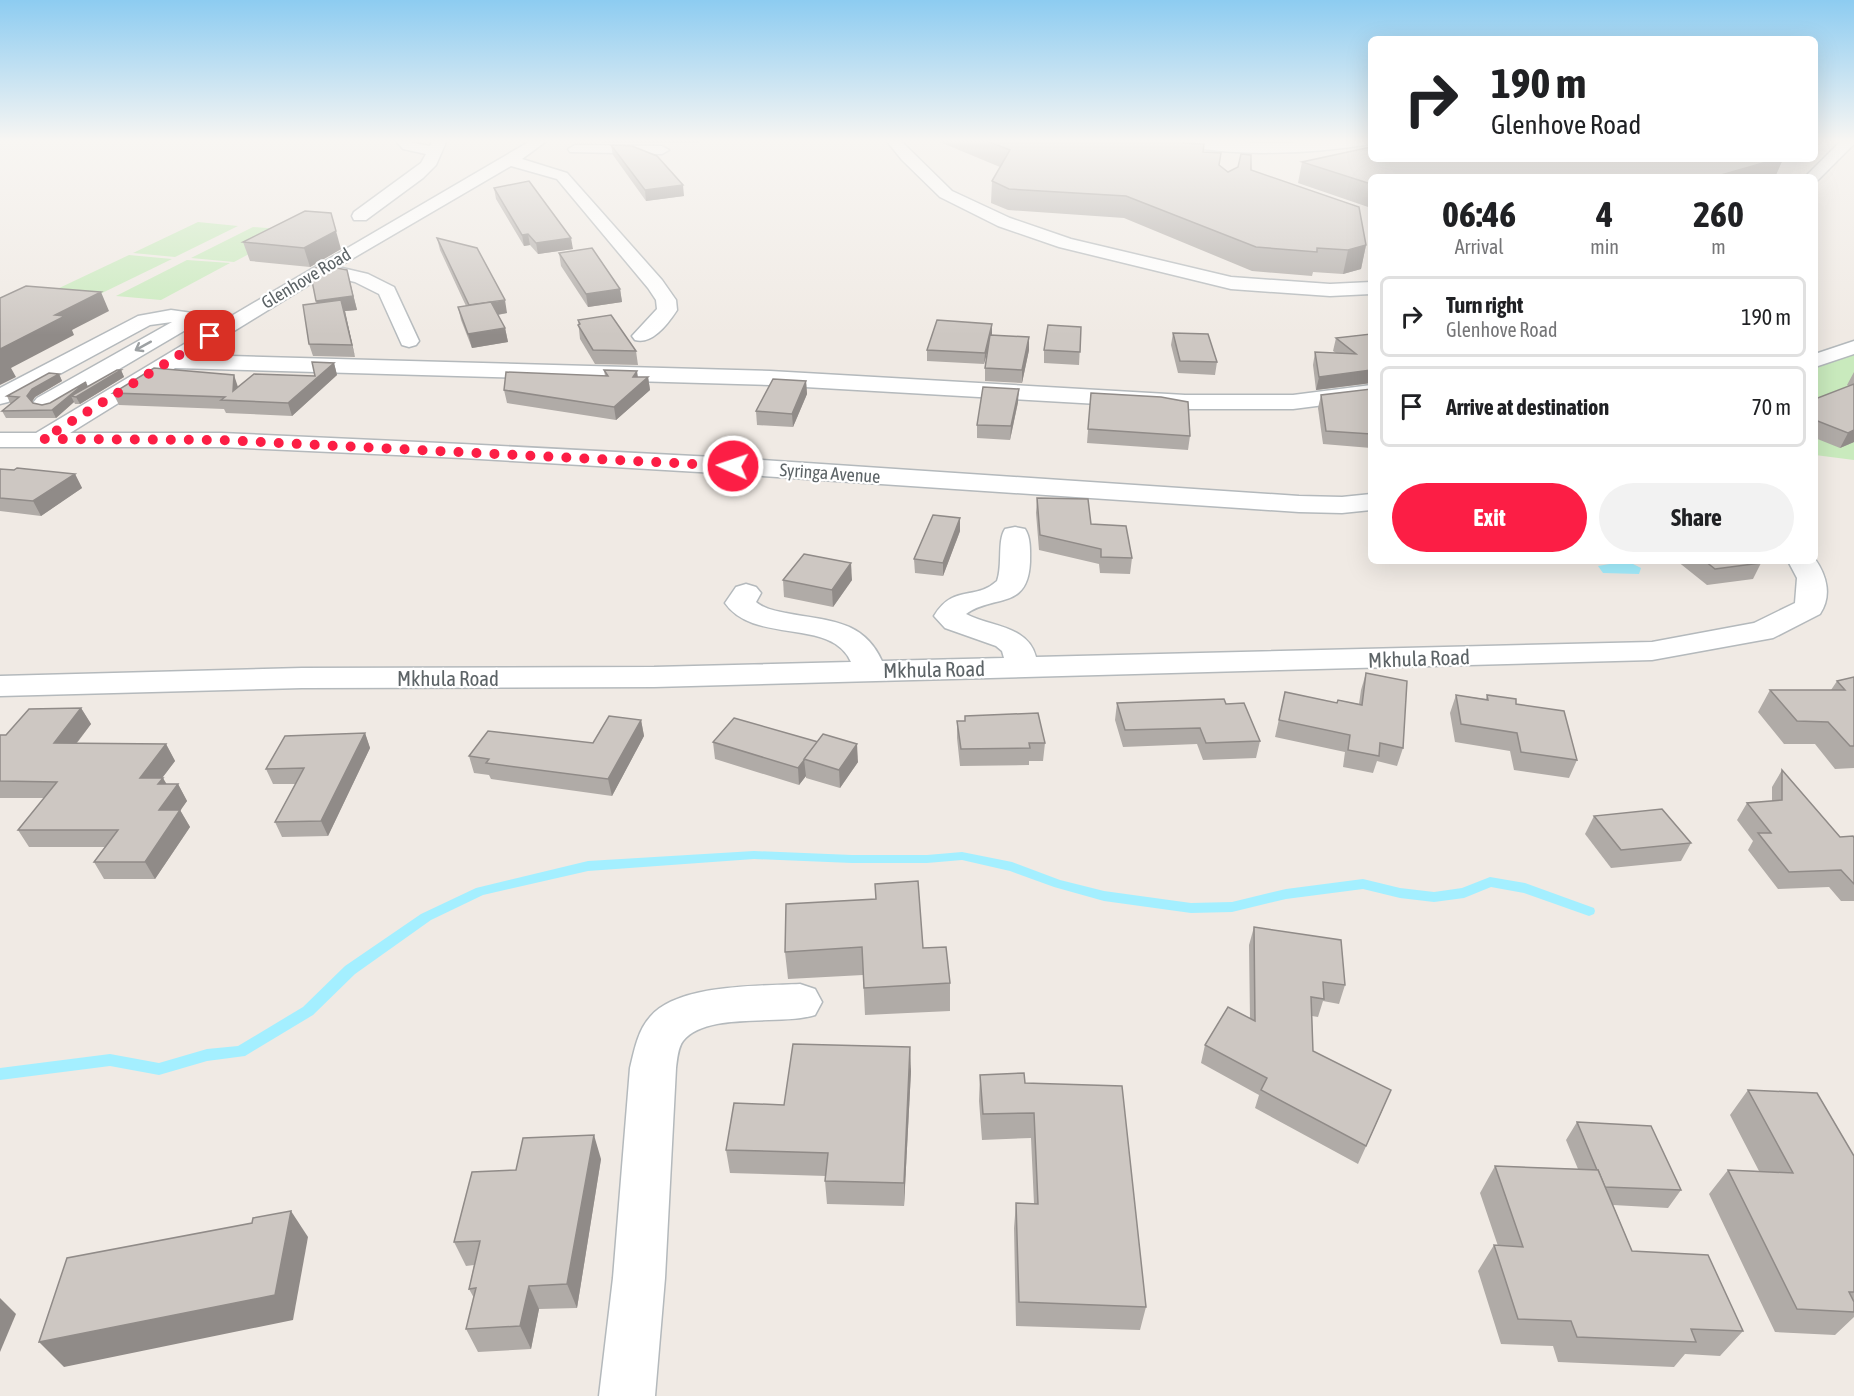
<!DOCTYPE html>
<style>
:root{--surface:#fff;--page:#f2f2f2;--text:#202124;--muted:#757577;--line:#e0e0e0;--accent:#fc1e45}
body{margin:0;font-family:"Asap Condensed",sans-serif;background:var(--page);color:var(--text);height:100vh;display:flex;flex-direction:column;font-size:22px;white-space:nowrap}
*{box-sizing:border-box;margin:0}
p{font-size:20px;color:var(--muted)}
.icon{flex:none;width:33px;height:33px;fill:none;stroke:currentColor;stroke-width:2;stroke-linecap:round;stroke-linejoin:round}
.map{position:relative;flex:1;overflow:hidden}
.side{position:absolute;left:1368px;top:174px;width:450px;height:390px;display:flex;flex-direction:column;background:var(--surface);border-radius:9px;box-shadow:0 6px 24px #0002}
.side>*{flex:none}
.guide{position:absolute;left:1368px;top:36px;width:450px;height:126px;border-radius:9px;box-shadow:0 6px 24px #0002;background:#fff;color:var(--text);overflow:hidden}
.pin{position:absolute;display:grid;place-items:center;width:51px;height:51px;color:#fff;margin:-26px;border-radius:12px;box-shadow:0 3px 9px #0006}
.me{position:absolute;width:66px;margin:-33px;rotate:273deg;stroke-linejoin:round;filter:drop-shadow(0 0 4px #0008)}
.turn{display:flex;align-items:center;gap:21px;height:126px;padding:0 24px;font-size:27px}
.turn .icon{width:78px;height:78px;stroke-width:2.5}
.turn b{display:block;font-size:42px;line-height:51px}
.eta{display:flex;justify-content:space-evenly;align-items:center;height:102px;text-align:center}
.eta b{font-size:36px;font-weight:700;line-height:42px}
.cta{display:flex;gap:12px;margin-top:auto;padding:12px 24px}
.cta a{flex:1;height:69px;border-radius:36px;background:var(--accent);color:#fff;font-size:24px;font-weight:700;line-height:69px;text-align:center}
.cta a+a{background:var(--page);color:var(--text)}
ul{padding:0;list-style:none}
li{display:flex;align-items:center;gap:18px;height:81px;margin:0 12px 9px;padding:0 12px;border:3px solid var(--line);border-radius:9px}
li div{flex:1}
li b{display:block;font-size:22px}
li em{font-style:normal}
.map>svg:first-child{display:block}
.green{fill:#c9eabd}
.water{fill:#a4efff}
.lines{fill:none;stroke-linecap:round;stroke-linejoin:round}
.stream{fill:#a4efff;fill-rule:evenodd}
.minor-casing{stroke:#b4b9bc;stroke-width:3}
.minor{fill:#fff;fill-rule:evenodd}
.wall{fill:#b0aba7}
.shaded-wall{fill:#908b88}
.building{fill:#cdc7c2;stroke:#908b88;stroke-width:1.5}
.oneway{stroke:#9da1a3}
.route{stroke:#fc1e45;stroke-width:10;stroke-dasharray:0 18}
.labels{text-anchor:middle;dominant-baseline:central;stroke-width:4.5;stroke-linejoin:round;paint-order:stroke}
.far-street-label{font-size:18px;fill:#5c6366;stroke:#fff}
.street-label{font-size:21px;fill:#5c6366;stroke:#fff}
</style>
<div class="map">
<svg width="1854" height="1396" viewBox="0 0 1854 1396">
<rect width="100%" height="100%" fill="#f0eae4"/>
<g class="green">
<polygon points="198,222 238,226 175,257 133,253"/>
<polygon points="253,227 294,230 234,262 191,258"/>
<polygon points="129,255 172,259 100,294 55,290"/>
<polygon points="187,260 230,263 161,300 116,296"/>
<polygon points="1854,349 1854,460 1815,455 1815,363"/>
</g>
<polygon class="water" points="1621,562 1631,563 1641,568 1639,574 1603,573 1598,566"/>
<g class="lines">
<polygon class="stream" points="754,851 852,855 927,855 962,852 1012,862 1060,880 1104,891 1191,903 1232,902 1286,889 1363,879 1400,888 1434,892 1462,888 1490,877 1525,883 1594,908 1595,911 1594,914 1589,916 1524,893 1491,887 1464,898 1434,902 1400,898 1363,889 1286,899 1232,912 1191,913 1104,901 1054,887 1010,871 962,860 927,863 852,863 754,859 588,871 483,895 431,920 355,974 313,1015 245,1056 207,1061 159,1075 110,1066 0,1080 0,1068 110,1054 159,1063 207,1049 238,1046 303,1007 345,966 421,914 476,888 588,861"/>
<g class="minor-casing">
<g id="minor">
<polygon points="395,140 410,140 413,143 430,146 433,140 447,140 436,165 423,178 366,220 354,220 352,216 354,212 421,163 426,154 403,149"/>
<path d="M532,140h16l-26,19 45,14 95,107 14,20 1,10c-9,14 -25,35 -42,30l-3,-4 25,-27 -1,-9 -8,-12 -91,-109 -46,-13 -173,101 30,7 26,13 25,54 -3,4 -7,2 -7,-2 -23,-51 -24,-12 -30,-7 -130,80 575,16 415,24h108l78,-10v14l-78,10h-108l-415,-24 -595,-17 -105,65h151l241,11 271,14 566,38 43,1 29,-3v16l-29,3 -43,-1 -566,-38 -271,-16 -241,-11h-221v-14h36l175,-105 -17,-3 -141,83 -8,2 -8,-2 -4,-5 4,-5 135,-76 -22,3 -142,77 -8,2v-16l138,-72 33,-6 57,8z"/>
<polygon points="886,140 900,140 952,191 1010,218 1071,239 1231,277 1330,284 1371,282 1371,294 1330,296 1231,289 1059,247 998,226 940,197 902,160"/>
<path d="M1170,140l103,3 98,-3v4c-60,10 -140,14 -199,-1z"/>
<polygon points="1842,140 1854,140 1854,144 1818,180 1815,181 1815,177 1805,177"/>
<polygon points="575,145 662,146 669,150 662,154 570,152 568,149"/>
<polygon points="1854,341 1854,354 1815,367 1815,354"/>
<path d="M1015,527l10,2c6,9 5,22 5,33 -2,49 -37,32 -64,52 24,13 62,11 70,43l616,-15 102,-19 41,-20 2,-25 -9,-17h27v-2c12,17 17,37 5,55l-47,24 -121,22 -998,27 -352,1 -302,8v-20l302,-8 352,-1 197,-5c-19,-45 -97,-17 -126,-59l11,-16 10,-3 10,3 5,6 -5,9c8,7 20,9 30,11 41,8 77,6 96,48l122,-3 -2,-7 -6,-5 -51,-18 -11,-12c19,-32 41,-15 63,-35 6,-16 0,-40 8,-52z"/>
<path d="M800,984l15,5 7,13 -7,13c-34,11 -108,-4 -132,26 -5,6 -6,19 -7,27l-11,210 -10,118h-56l14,-118 17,-210c4,-17 8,-38 20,-51 27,-33 110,-31 150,-33z"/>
</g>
</g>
<use href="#minor" class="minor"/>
</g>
<g class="wall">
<polygon points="602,140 700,140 698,143 602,143"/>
<polygon points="935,140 1184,140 1184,143 1203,152 1228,172 1251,170 1366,245 1361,269 1343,274 1313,272 1312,276 1252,271 1124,218 1008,210 991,203 992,181 1000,167"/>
<polygon points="611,145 684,196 646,201 613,155"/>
<polygon points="1783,159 1775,177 1371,177 1371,208 1298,183 1302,162"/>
<polygon points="494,188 573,249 538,254 530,245 524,246 496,199"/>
<polygon points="437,238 507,313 498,315 505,328 508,342 472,348 461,320 458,307 466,306 440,250"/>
<polygon points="243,242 341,249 310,267 250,261"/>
<polygon points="559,253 620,289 622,302 588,307 561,266"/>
<polygon points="350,283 357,310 345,311 355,357 313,356 309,344 316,303"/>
<polygon points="578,320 636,351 638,365 595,364 580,339"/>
<polygon points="1081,327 1079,365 1044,363 1044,350"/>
<polygon points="1173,333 1217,362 1215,375 1178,373 1171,345"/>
<polygon points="1371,334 1371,383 1316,390 1313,365 1315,352 1336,353 1333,351 1336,338"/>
<polygon points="991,335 1029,350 1022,383 985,381 985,368 988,349 984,364 927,361 927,350"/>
<polygon points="334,363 337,375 292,416 226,413 224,409 119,405 113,393 238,387 315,376"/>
<polygon points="121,370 124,377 80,404 75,404 74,402 56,418 6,418 2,411 11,403 10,403 7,396 59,374 62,381 35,397 32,402 33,403 42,405 50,403 88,387"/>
<polygon points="604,370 638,377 648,377 650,390 616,420 507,403 504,390 605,376"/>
<polygon points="1854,372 1854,442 1840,448 1815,438 1815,399 1849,386 1847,385"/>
<polygon points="806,381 807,394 793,427 757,425 756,411"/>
<polygon points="1371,389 1371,448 1323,444 1318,408 1321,395"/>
<polygon points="1091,393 1190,436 1188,450 1087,443"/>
<polygon points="1018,402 1010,440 977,438 977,425"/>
<polygon points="0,469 75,474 82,488 41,516 0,511"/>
<polygon points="1037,498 1091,524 1132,558 1130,574 1100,573 1099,564 1039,550 1036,513"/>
<polygon points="960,518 960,531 943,576 915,573 914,559"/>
<polygon points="1677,561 1759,561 1761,563 1753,579 1707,585"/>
<polygon points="783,580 852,580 833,607 784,597"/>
<polygon points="1366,673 1403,748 1397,766 1377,761 1373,773 1343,767 1345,752 1275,737 1285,692 1337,703 1338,700 1359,704 1361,690"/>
<polygon points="1854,677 1854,768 1835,769 1815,744 1784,744 1758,712 1770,690 1831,690 1837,681"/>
<polygon points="1456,695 1486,699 1487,695 1516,704 1577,760 1569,778 1514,770 1510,751 1455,742 1450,713"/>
<polygon points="1117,703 1226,704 1260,741 1256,758 1203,760 1197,744 1123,747 1115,720"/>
<polygon points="81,708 91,724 77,743 166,744 175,761 162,778 166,784 178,784 187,801 180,810 190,827 155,879 104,879 94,862 105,847 29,847 18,830 44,798 0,798 0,735 6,735"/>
<polygon points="641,720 644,736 612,796 491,779 489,775 474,773 469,756 593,743"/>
<polygon points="957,721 1045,743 1043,761 1029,761 1029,765 960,766 957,738"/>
<polygon points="365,733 370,748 328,836 282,837 275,822 296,784 273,784 266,769"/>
<polygon points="713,742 858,762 840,788 806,778 806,776 799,785 715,759"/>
<polygon points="1782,770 1840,837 1854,838 1854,901 1841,901 1829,887 1778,889 1748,850 1753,841 1737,820 1747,803 1772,801 1772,787"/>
<polygon points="1594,816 1691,843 1681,861 1611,868 1585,834"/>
<polygon points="786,904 923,948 950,983 950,1011 865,1015 863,975 788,979 785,952"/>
<polygon points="1254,927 1345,985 1339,1004 1323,1001 1318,1017 1312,1016 1313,1051 1383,1109 1358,1164 1255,1108 1259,1095 1201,1063 1205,1045 1250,1019 1249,945"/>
<polygon points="911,1071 904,1206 827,1204 825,1181 826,1176 730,1173 726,1150 784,1105"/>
<polygon points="980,1075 1025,1083 1146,1307 1140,1330 1016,1326 1014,1228 1016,1203 1034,1204 1031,1138 982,1140 979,1101"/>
<polygon points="1748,1090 1854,1156 1854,1317 1835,1335 1775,1332 1709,1194 1728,1170 1759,1171 1730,1115"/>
<polygon points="1577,1122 1681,1190 1668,1208 1613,1205 1632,1251 1743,1331 1720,1356 1685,1354 1674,1367 1558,1362 1553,1346 1501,1344 1478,1271 1494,1245 1498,1246 1480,1193 1495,1166 1578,1169 1566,1140"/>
<polygon points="601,1159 577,1308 539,1309 531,1349 478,1352 466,1329 474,1298 469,1289 474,1265 466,1266 454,1242 516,1170"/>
</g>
<g class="shaded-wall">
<polygon points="1777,159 1783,159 1775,177 1714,177"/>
<polygon points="683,185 684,196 646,201 645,190"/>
<polygon points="331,213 341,249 310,267 304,248"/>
<polygon points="528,234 530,245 524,246 522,235"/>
<polygon points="571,238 573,249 538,254 536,243"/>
<polygon points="1366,245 1361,269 1343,274 1348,250"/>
<polygon points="347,270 357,310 345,311 355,357 352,345 320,315 316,301"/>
<polygon points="620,289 622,302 588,307 586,294"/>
<polygon points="101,292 109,311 72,330 74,335 11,368 16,377 0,385 0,349 55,315"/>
<polygon points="505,300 507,313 472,319 469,306"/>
<polygon points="992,324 992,334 984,364 985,353"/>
<polygon points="505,328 508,342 472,348 468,334"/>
<polygon points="1029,337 1029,350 1022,383 1022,370"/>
<polygon points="334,363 337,375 292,416 288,403"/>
<polygon points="121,370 124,377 80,404 76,397 71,396 74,402 56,418 52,410 86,382 89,389"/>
<polygon points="1371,370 1371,383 1316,390 1319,377"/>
<polygon points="637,371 639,384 648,377 650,390 616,420 614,407"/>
<polygon points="59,374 62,381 35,397 31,403 27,396 32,389"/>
<polygon points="234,375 238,387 233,391"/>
<polygon points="806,381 807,394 793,427 792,414"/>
<polygon points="1019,389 1018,402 1010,440 1011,426"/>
<polygon points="1854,430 1854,442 1840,448 1848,433"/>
<polygon points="75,474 82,488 41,516 33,501"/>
<polygon points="960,518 960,531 943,576 943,563"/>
<polygon points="851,563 852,580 833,607 832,590"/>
<polygon points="81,708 91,724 64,759 54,743"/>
<polygon points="641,720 644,736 612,796 608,779"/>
<polygon points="365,733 370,748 328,836 321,821"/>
<polygon points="818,742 804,759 806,776 799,785 798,768"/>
<polygon points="166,744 175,761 150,794 140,778"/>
<polygon points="857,744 858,762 840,788 839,770"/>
<polygon points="163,778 172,793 178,784 187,801 169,827 159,810 158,784"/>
<polygon points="180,810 190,827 155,879 145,862"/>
<polygon points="910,1047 911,1071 904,1206 904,1183"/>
<polygon points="594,1135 601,1159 577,1308 567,1284"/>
<polygon points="291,1211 308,1237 293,1320 64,1367 39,1342"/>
<polygon points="529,1286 539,1309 531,1349 520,1326"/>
<polygon points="0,1298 16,1314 0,1352"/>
</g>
<g class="building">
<polygon points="984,140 1183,140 1183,143 1204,144 1203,152 1221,153 1219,165 1228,172 1238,167 1241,154 1251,155 1251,170 1359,207 1366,245 1348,250 1317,248 1317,252 1256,247 1126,196 1009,189 992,181 1010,150"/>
<polygon points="611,145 632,146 657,156 683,185 645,190"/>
<polygon points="1371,147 1371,159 1777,159 1714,177 1598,177 1567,175 1561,177 1371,177 1371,184 1302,162"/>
<polygon points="529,181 571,238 536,243 528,234 522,235 494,188"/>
<polygon points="305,211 331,213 336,231 304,248 243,242"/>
<polygon points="437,238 477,248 505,300 469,305"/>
<polygon points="592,248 620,289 586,294 559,253"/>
<polygon points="321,265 347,270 353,296 316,301 310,271"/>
<polygon points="26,286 101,292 55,315 65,316 0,349 0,298"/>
<polygon points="341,300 352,345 309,344 303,305"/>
<polygon points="491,302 505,328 468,334 458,307"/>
<polygon points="611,315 636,351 593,350 578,325 580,324 578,320"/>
<polygon points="937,320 992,324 985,353 927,350"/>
<polygon points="1048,325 1081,327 1080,352 1044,350"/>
<polygon points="1173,333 1208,334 1217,362 1180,361"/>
<polygon points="1371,334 1371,370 1319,377 1315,352 1356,354 1336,338"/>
<polygon points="990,335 1029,337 1022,370 985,368"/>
<polygon points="312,362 334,363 288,403 221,400 225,397 113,393 154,368 234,375 233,391 254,374 315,376"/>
<polygon points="117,370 121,370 76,397 71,396"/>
<polygon points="604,370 637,371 633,377 648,377 614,407 504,390 506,372 608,376"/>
<polygon points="49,373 59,374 32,389 27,396 33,403 42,405 50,403 86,382 52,410 2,411 19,397 7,396"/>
<polygon points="773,379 806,381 792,414 756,411"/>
<polygon points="1854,384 1854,430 1848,433 1815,420 1815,399"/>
<polygon points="983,387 1019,389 1011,426 977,425"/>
<polygon points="1371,389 1371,434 1326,431 1321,395"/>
<polygon points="1091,393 1161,397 1188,402 1190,436 1088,429"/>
<polygon points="17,468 75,474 33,501 0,498 0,469 14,470"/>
<polygon points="1037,498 1088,499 1091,524 1126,526 1132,558 1101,557 1101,549 1040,535"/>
<polygon points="933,515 960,518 943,563 914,559"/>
<polygon points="804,554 851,563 832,590 783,580"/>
<polygon points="1705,561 1759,561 1761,563 1715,569"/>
<polygon points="1366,673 1407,681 1403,748 1380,743 1379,756 1348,750 1350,735 1279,720 1285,692 1337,703 1338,700 1362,705"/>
<polygon points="1854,677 1854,746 1850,746 1828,722 1797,721 1770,690 1845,690 1837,681"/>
<polygon points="1456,695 1488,700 1487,695 1516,699 1516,704 1564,711 1577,760 1521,752 1517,733 1461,724"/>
<polygon points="1224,699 1226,704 1244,703 1260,741 1206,743 1200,728 1125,730 1117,703"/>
<polygon points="81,708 54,743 166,744 140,778 163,778 158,784 178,784 159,810 180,810 145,862 94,862 118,830 18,830 57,782 0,781 0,735 6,735 29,709"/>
<polygon points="1038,713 1045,743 1029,743 1030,748 961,749 957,721 965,721 965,716"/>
<polygon points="609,716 641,720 608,779 486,763 489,759 469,756 488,731 593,743"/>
<polygon points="734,718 818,742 798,768 713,742"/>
<polygon points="365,733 321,821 275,822 304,768 266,769 285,736"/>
<polygon points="823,734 857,744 839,770 804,759"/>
<polygon points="1782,770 1840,837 1853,836 1854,838 1854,884 1841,870 1789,872 1758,833 1771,833 1747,803 1782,800"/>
<polygon points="1662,809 1691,843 1621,850 1594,816"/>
<polygon points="918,881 923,948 946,947 950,983 864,988 862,947 785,952 786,904 876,899 875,884"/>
<polygon points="1254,927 1341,940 1345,985 1323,982 1324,999 1311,997 1313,1051 1391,1090 1366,1146 1261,1090 1267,1078 1205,1045 1228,1007 1255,1021"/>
<polygon points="793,1044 910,1047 904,1183 825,1181 828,1153 726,1150 734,1103 784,1105"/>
<polygon points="1024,1073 1025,1083 1122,1086 1146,1307 1019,1302 1016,1203 1038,1204 1034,1113 983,1114 980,1075"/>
<polygon points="1748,1090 1817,1093 1854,1156 1854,1292 1849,1292 1854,1302 1854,1312 1797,1309 1728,1170 1793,1173"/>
<polygon points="1577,1122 1651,1126 1681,1190 1605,1187 1598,1170 1597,1170"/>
<polygon points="594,1135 567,1284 529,1286 520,1326 466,1329 476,1288 469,1289 480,1241 454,1242 472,1172 516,1170 523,1138"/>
<polygon points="1495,1166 1598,1170 1632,1251 1708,1255 1743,1331 1691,1329 1696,1342 1577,1337 1571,1321 1518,1319 1494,1245 1523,1247"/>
<polygon points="291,1211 275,1295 39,1342 67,1258 252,1223 253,1218"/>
</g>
<defs><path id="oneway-shaft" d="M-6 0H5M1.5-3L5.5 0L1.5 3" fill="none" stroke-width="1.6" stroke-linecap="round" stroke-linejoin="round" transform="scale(1.5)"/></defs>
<use class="oneway" href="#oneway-shaft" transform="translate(143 346) rotate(151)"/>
<linearGradient id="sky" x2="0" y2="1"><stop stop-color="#8dccf1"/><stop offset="0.42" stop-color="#f8f6f3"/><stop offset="1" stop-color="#f8f6f3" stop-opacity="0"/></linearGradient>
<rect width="1854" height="335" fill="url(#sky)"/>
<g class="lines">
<polyline class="route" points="210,336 43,439 221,440 733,466"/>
</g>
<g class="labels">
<g class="far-street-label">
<text transform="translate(306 278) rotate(-31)">Glenhove Road</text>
<text transform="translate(830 473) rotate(4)">Syringa Avenue</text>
</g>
<g class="street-label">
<text transform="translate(1419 658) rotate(-2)">Mkhula Road</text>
<text transform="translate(934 669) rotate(-1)">Mkhula Road</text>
<text x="448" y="678">Mkhula Road</text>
</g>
</g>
</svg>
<div class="pin" style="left:210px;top:336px;background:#d93025"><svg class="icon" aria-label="arrive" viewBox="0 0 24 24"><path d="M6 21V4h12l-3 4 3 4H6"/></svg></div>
<svg class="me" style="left:733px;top:466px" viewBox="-20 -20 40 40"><circle r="17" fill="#fc1e45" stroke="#fff" stroke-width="3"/><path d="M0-11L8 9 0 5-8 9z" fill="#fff"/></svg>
<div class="guide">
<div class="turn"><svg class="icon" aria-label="right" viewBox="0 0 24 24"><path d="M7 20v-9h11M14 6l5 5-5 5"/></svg><div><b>190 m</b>Glenhove Road</div></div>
</div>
<section class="side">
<div class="eta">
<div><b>06:46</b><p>Arrival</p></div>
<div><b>4</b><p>min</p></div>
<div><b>260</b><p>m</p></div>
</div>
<ul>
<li><svg class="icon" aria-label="right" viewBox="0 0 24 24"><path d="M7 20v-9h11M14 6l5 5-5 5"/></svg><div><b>Turn right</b><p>Glenhove Road</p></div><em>190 m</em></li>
<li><svg class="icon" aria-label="arrive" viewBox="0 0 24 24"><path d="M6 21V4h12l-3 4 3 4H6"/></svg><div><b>Arrive at destination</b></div><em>70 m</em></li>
</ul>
<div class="cta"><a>Exit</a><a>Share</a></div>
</section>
</div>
